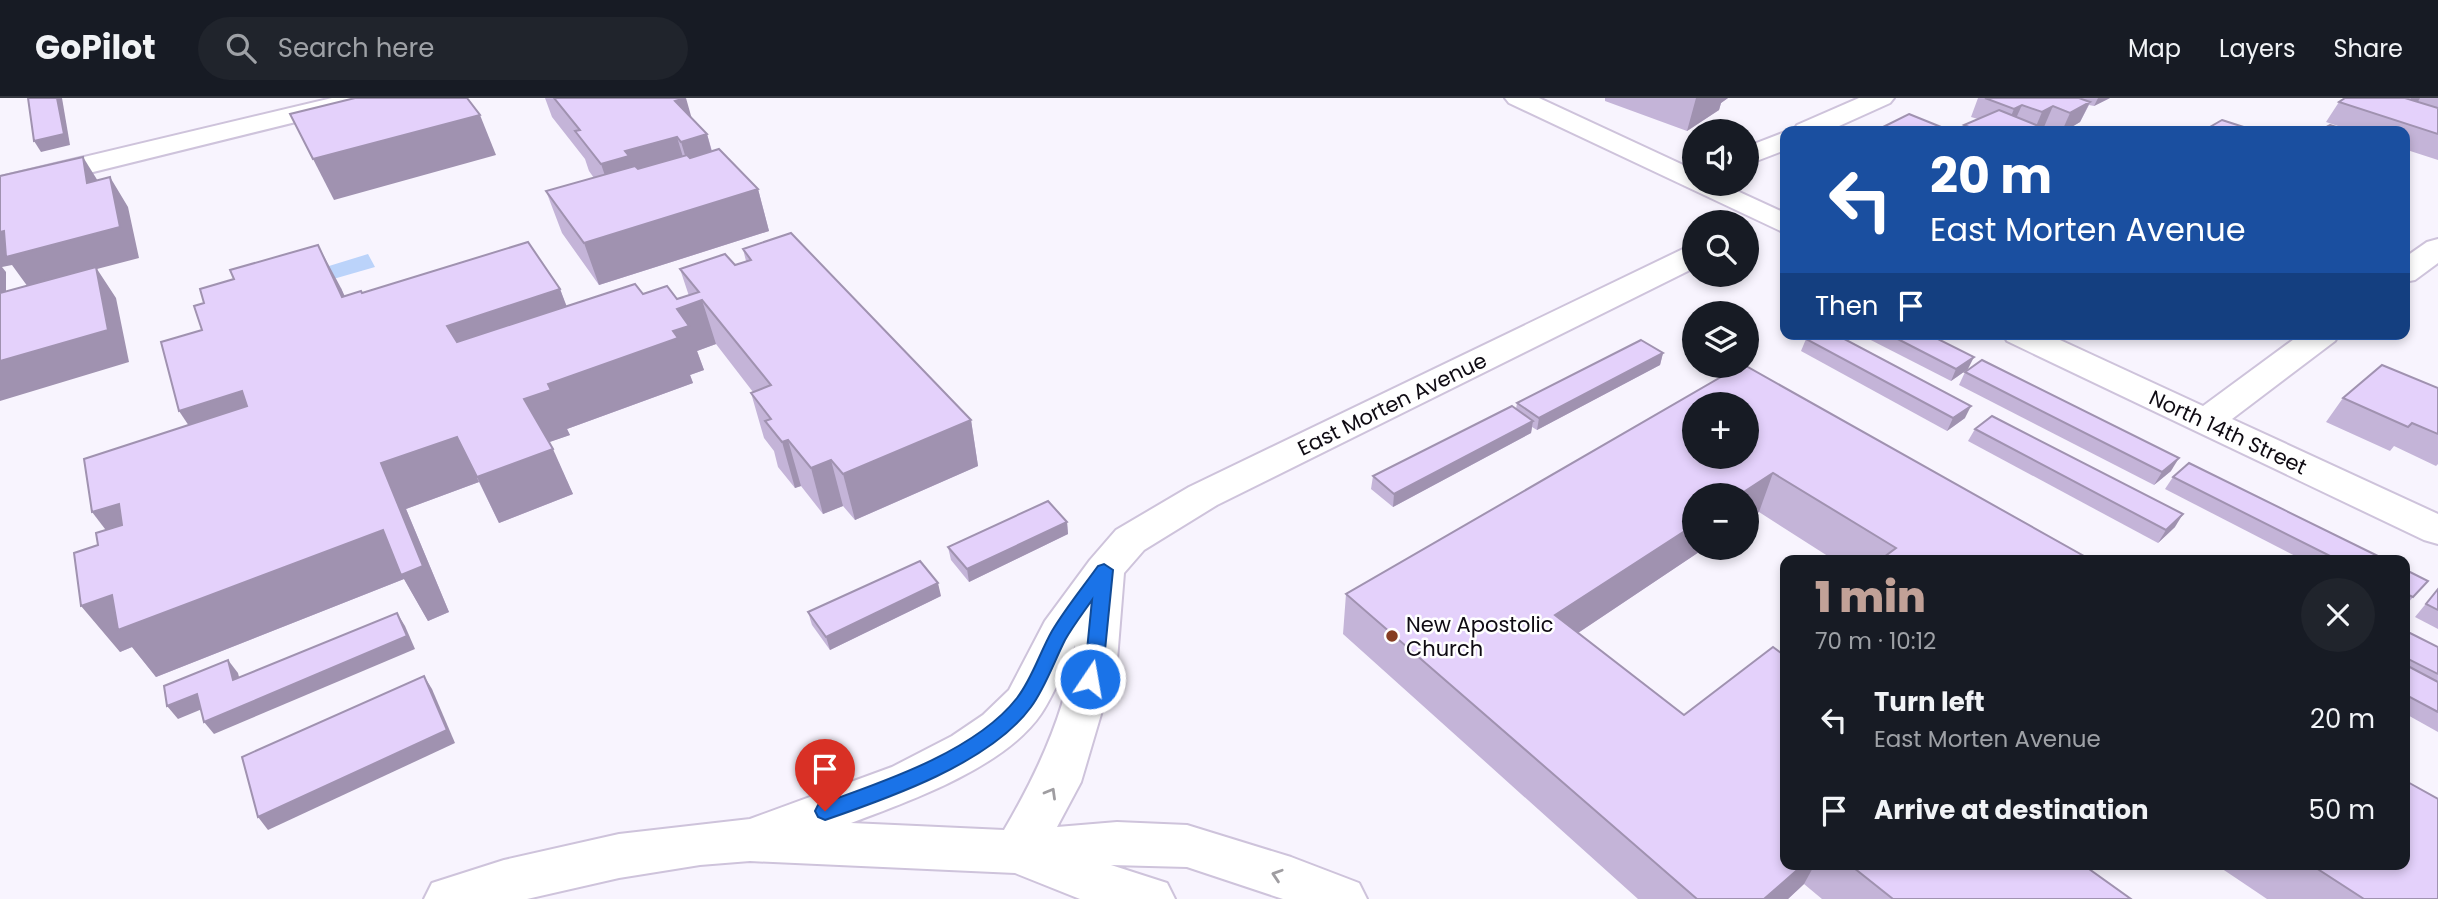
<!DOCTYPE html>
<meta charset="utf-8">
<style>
:root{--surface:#171b24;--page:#20242c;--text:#f1f3f6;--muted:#9ea1a6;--line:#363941;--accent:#c1a197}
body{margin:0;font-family:Poppins,sans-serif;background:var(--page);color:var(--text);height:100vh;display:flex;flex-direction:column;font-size:26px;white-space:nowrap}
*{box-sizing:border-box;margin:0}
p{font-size:23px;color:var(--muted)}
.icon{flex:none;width:38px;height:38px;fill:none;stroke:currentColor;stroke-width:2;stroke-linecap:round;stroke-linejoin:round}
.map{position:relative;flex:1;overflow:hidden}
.details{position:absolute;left:1780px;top:457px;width:630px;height:315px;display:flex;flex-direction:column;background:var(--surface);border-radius:14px;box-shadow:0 4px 10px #0003}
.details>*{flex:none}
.guide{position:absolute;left:1780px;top:28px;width:630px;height:214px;border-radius:14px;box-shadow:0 4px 10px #0003;background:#1a4fa0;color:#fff;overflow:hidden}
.tools{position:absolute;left:1682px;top:21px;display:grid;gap:14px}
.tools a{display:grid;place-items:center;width:77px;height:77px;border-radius:50%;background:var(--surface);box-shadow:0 4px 10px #0003;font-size:35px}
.pin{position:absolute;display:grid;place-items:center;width:60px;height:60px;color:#fff;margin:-72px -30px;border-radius:50% 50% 50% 0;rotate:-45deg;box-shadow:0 0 7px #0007}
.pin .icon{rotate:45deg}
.me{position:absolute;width:77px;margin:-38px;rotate:12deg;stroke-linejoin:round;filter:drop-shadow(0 0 5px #0008)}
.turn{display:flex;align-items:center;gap:24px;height:147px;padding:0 35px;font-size:32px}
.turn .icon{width:91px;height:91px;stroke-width:2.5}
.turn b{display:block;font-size:49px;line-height:60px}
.then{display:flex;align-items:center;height:66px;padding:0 35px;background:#0003;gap:14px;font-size:26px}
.round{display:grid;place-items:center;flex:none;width:74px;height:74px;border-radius:37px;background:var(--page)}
.summary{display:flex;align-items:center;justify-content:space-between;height:119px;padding:0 35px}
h1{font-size:42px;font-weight:800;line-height:52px;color:var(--accent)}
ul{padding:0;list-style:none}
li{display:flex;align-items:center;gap:21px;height:91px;padding:0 35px}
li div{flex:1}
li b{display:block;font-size:26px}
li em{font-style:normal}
header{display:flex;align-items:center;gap:42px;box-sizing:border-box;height:98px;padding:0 35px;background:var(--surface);border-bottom:2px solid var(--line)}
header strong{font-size:33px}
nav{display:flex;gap:38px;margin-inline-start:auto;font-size:24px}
.search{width:490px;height:63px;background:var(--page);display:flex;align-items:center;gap:18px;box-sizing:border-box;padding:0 24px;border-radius:38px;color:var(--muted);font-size:26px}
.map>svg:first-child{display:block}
.water{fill:#bbd3fa}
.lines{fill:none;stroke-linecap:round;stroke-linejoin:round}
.minor-casing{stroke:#cec3db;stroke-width:4}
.minor{fill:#fff;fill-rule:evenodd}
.wall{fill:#c4b4d8}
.shaded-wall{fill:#a092b0}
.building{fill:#e4d1fb;stroke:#a092b0;stroke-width:2;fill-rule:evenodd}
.oneway{stroke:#9f9da1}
.route{fill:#1a73e8;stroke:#114b97;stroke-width:2}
.poi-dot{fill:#863d22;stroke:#fff;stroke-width:2.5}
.labels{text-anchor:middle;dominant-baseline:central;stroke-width:5;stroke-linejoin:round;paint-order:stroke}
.street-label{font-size:21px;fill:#0f0b13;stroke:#fff}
.poi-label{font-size:21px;fill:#0f0b13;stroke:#fff;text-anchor:start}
</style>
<header>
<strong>GoPilot</strong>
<div class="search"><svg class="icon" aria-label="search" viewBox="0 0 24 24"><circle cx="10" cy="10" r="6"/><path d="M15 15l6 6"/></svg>Search here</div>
<nav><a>Map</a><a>Layers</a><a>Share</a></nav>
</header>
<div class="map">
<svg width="2438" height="801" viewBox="0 0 2438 801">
<rect width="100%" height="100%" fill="#f8f4fe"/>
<polygon class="water" points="368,156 375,169 316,186 303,176"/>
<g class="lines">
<g class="minor-casing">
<g id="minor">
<polygon points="332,0 377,0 373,5 0,97 0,79"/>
<polygon points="1505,0 1539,0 1694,72 1694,86 1722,86 1785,115 1785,135 1509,5"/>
<polygon points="1859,0 1894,0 1890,5 1828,33 1793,33 1797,27"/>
<polygon points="1785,34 1785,52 1746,67 1746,49"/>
<polygon points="2438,141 2438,165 2415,182 2404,184 2404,160 2427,144"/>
<path d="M1694,149v21l-477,237 -73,45 -20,23 -7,87 -36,122 -24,45 60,-5 70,3 104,32 68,26 8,16h-84l-96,-32 -76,-2 56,18 8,16h-95l-65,-26 -265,-12 -50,4 -81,13 -92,21h-103l8,-16 72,-23 115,-26 131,-15 142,-52 60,-31 31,-21 26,-25 36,-69 45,-61 26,-30 73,-43 494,-238zM1075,547c-8,65 -38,129 -71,185l-153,-7c59,-22 154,-56 190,-109 14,-21 23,-46 34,-69z"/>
<polygon points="2003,236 2047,236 2203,308 2301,236 2339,236 2335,243 2232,321 2438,416 2438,446 2424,442 2007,243"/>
</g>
</g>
<use href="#minor" class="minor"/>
</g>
<g class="wall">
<polygon points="545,0 685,0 691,20 707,36 712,53 758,91 769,133 599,187 562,135 546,93 594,80 589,73 585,61 552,19"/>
<polygon points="1605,0 1728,0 1721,5 1719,12 1687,33 1605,3"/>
<polygon points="1978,0 2110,0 2094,8 2089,7 2080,24 2065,33 2055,33 2044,29 2042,30 2051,33 1961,33 1964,27 1978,21 1971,19"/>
<polygon points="2345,0 2438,0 2438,62 2404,51 2404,33 2353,33 2326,24 2339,4"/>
<polygon points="743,151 971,322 978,368 855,422 843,408 823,416 801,388 795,390 778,369 774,353 764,340 751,295 753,294 716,246 697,253 704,272 690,277 693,285 567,331 570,337 549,344 573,396 499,425 479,384 406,411 449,514 428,523 404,481 156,579 132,549 120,554 98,447 106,432 188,327 341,190 344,198 362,195 560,191 566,208 643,196 677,201 689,198 680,171 735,167 746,163"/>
<polygon points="1859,236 1928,236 1968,271 1951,283"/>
<polygon points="1806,241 1965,320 1947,333 1801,253"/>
<polygon points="1663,255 1660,267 1537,332 1532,329 1531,335 1393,409 1371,391 1373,378 1516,311 1517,305"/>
<polygon points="1740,268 2091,462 1834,462 1759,414 1746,422 1746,397 1694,450 1705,450 1578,535 1785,766 2082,766 2131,801 1822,801 1804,786 1788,801 1638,801 1343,536 1346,496"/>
<polygon points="1965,274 2171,373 2154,387 1959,287"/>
<polygon points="2438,290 2438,366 2436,368 2394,348 2390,353 2326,324 2343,300"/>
<polygon points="1975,331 2175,429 2158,445 1968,343"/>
<polygon points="2173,379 2386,462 2303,462 2165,391"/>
<polygon points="1067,424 1068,436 969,484 951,462 948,449"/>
<polygon points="2404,471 2428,483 2404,509"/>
<polygon points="2438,491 2438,531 2415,519"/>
<polygon points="941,498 830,552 812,527 808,514"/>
<polygon points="2404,532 2438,549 2438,634 2404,615"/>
<polygon points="2215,766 2404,766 2438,801 2267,801"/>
</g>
<g class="shaded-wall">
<polygon points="57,0 62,0 70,47 41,54 34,43"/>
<polygon points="686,0 697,39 707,36 718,77 693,84 681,44 675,3"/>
<polygon points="1696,0 1728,0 1721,5 1719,12 1687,33"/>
<polygon points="2098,0 2110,0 2094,8"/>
<polygon points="2411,0 2420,0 2416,7 2401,17"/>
<polygon points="2090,4 2080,24 2065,33 2062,33 2070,15"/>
<polygon points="2022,7 2013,27 2005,32 2014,11"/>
<polygon points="2053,8 2044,29 2034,33 2042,14"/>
<polygon points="480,17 496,57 334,102 313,61"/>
<polygon points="677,39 689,79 615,107 601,66 625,53"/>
<polygon points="83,59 101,88 87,85"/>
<polygon points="110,79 128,109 139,160 97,171 116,200 129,264 0,303 0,263 28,189 12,167 2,169 6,174 6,196 0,198 0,134"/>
<polygon points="758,91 769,133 599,187 584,145"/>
<polygon points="318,147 341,190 365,242 342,199"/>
<polygon points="560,191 577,235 468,272 447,228"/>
<polygon points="702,202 716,246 697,253 704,272 690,277 693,285 567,331 570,337 544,346 524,301 548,286 673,233 677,211"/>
<polygon points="1663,255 1660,267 1537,332 1539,320"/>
<polygon points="1974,259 1968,271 1951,283 1956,271"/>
<polygon points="242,293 270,338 209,358 179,313"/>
<polygon points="1971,308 1965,320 1947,333 1953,320"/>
<polygon points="971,322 978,368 855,422 843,376"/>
<polygon points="1533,323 1531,335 1393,409 1394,396"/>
<polygon points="457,339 479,384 406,411 449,514 428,523 404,481 156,579 132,549 120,554 81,508 112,497 383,432 381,365"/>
<polygon points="788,342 801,388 795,390 782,344"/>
<polygon points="553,351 573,396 499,425 477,379"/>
<polygon points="2179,360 2171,373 2154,387 2162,374"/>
<polygon points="831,362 843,408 823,416 811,370"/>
<polygon points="1773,375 1759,414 1746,422 1746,397 1739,397"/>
<polygon points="119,406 128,461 92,414"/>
<polygon points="2183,416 2175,429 2158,445 2166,432"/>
<polygon points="1067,424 1068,436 969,484 967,471"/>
<polygon points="1694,427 1694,450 1705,450 1545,557 1555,517"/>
<polygon points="938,485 941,498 830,552 826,539"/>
<polygon points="397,515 405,528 415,551 214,636 204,624"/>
<polygon points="228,562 238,575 243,595 233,582"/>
<polygon points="424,578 432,591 455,645 268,732 258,719"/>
<polygon points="197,596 207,609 178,621 167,608"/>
<polygon points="1804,766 1815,766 1804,786 1788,801 1764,801"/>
</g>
<g class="building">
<polygon points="28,0 57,0 64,36 34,43"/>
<polygon points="355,0 467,0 480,17 313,61 290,16"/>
<polygon points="554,0 685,0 675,3 707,36 681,44 677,39 625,53 629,58 601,66 575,33 580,32"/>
<polygon points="1985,0 2079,0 2090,4 2070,15 2053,8 2042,14 2022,7 2014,11"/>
<polygon points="2345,0 2405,0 2438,10 2438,36 2339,4"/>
<polygon points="1999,12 2051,33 1978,33 1964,27"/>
<polygon points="1909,16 1951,33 1875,33"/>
<polygon points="2222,22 2256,33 2203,33"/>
<polygon points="2330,27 2349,33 2319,33"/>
<polygon points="719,51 758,91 584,145 546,93 635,68 638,71 687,57 690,60"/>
<polygon points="83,59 87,85 110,79 120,129 6,159 4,133 0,134 0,78"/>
<polygon points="791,135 971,322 843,376 831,362 811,370 788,342 782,344 765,323 771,321 751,295 771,287 702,202 677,211 689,228 673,233 678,240 548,286 551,292 524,301 553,351 477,379 457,339 381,365 423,468 401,477 383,432 118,532 112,497 81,508 74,455 98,447 96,435 122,427 119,406 92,414 84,361 247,308 242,293 179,313 161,244 202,232 194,208 204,205 200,191 234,181 230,172 318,147 342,199 361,193 362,195 528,144 560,191 447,228 457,244 635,186 643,196 667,188 677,201 699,194 680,171 725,156 735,167 751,162 743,151"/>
<polygon points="96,169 108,232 0,263 0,195"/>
<polygon points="1814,236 1835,236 1971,308 1953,320 1806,241"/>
<polygon points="1888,236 1928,236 1974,259 1956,271"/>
<polygon points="1641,242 1663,255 1539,320 1517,305"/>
<polygon points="1982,262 2179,360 2162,374 1965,274"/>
<polygon points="2382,267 2438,290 2438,336 2412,325 2408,329 2343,300"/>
<path d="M1740,268h6l345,194h-211l16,-12 -123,-75 -34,22h-45v30l-139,90 129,100 89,-68 12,9v208h19l-40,35h-67l-351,-305zM1694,306h52v53h-52z"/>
<polygon points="1512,308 1533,323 1394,396 1373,378"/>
<polygon points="1992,318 2183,416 2166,432 1975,331"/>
<polygon points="2189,365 2386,462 2338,462 2173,379"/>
<polygon points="1048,403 1067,424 967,471 948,449"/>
<polygon points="920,463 938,485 826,539 808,514"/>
<polygon points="2404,471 2428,483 2413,499 2404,495"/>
<polygon points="2438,491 2438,512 2426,506"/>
<polygon points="397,515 407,538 204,624 197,596 167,608 164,588 228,562 233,582"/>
<polygon points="2404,532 2438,549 2438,576 2404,559"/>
<polygon points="2404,566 2438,584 2438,614 2404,596"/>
<polygon points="424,578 447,632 258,719 242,659"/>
<polygon points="2404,682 2438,701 2438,801 2364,801 2310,766 2404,766"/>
<polygon points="1849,766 2082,766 2131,801 1893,801"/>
</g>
<defs><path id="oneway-chevron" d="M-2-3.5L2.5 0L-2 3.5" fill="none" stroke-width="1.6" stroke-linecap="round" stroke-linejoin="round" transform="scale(1.75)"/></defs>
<g class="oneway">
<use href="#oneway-chevron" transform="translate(1051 695) rotate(-60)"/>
<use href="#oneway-chevron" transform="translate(1277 777) rotate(-162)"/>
</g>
<path class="route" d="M1104,466l9,6 -9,90 -8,24h-13l-3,-5 6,-19 6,-60c-9,13 -19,26 -27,40 -11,22 -20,48 -34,67 -41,56 -142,91 -206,113l-7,-3 -3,-6 3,-6c62,-22 157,-53 199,-107 15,-19 23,-46 35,-67 13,-22 31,-44 46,-65z"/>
<circle class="poi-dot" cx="1392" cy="538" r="7"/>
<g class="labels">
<g class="street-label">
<text transform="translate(1392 306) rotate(-26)">East Morten Avenue</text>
<text transform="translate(2228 334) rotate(25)">North 14th Street</text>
</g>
<g class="poi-label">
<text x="1406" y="526">New Apostolic<tspan x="1406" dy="24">Church</tspan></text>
</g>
</g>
</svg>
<div class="tools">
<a><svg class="icon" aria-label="sound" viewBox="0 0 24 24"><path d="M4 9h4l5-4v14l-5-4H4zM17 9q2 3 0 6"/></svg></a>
<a><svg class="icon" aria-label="search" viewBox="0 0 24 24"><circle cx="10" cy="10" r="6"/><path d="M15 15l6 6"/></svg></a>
<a><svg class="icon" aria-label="layers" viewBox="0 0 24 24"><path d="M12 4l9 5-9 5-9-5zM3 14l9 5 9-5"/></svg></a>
<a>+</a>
<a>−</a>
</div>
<div class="pin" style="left:825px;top:713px;background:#d93025"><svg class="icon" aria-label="arrive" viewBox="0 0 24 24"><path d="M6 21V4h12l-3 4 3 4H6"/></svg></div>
<svg class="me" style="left:1090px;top:581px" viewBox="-20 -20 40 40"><circle r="17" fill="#1a73e8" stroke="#fff" stroke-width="3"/><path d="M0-11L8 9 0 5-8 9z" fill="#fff"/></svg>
<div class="guide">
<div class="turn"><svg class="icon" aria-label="left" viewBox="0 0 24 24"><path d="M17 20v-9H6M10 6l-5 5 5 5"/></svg><div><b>20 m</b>East Morten Avenue</div></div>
<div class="then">Then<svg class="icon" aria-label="arrive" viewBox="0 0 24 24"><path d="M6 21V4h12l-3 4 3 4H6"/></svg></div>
</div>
<section class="details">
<div class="summary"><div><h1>1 min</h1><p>70 m · 10:12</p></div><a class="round"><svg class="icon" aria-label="close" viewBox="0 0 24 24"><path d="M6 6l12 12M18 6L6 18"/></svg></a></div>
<ul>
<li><svg class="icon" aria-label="left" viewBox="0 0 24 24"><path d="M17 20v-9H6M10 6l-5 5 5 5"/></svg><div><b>Turn left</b><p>East Morten Avenue</p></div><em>20 m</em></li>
<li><svg class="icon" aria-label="arrive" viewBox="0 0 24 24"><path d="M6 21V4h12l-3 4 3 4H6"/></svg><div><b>Arrive at destination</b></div><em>50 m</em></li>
</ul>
</section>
</div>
